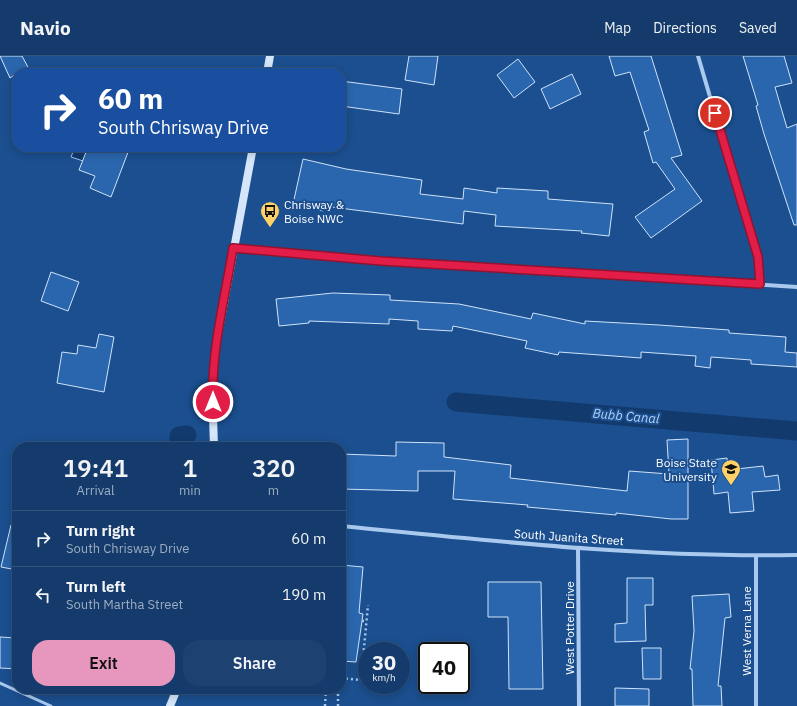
<!DOCTYPE html>
<style>
:root{--surface:#143b6b;--page:#1d4271;--text:#f1f3f6;--muted:#9dadc1;--line:#33557e;--accent:#e797bd}
body{margin:0;font-family:"IBM Plex Sans",sans-serif;background:var(--page);color:var(--text);height:100vh;display:flex;flex-direction:column;font-size:15px;white-space:nowrap}
*{box-sizing:border-box;margin:0}
p{font-size:13px;color:var(--muted)}
.icon{flex:none;width:22px;height:22px;fill:none;stroke:currentColor;stroke-width:2;stroke-linecap:round;stroke-linejoin:round}
.map{position:relative;flex:1;overflow:hidden}
.sheet{position:absolute;left:12px;top:386px;width:334px;height:252px;display:flex;flex-direction:column;background:var(--surface);border-radius:16px;box-shadow:0 2px 10px #0003,0 0 0 1px var(--line)}
.sheet>*{flex:none}
.hud{position:absolute;left:12px;top:12px;width:334px;height:84px;border-radius:16px;box-shadow:0 2px 10px #0003,0 0 0 1px var(--line);background:#1a4fa0;color:#fff;overflow:hidden}
.speed{position:absolute;left:358px;top:586px;display:flex;gap:8px;font-size:20px;font-weight:700;text-align:center}
.speed>*{display:grid;place-content:center;width:52px;height:52px;border-radius:50%;background:var(--surface);box-shadow:0 2px 10px #0003,0 0 0 1px var(--line);line-height:1}
.speed small{font-size:10px;font-weight:400}
.speed .limit{border:2px solid #111;border-radius:6px;background:#fff;color:#111}
.pin{position:absolute;display:grid;place-items:center;width:34px;height:34px;color:#fff;margin:-17px;border:2px solid #fff;border-radius:50%;box-shadow:0 1px 4px #0007}
.me{position:absolute;width:44px;margin:-22px;rotate:0deg;stroke-linejoin:round;filter:drop-shadow(0 0 3px #0008)}
.turn{display:flex;align-items:center;gap:14px;height:84px;padding:0 20px;font-size:18px}
.turn .icon{width:52px;height:52px;stroke-width:2.5}
.turn b{display:block;font-size:28px;line-height:34px}
.eta{display:flex;justify-content:space-evenly;align-items:center;height:68px;text-align:center}
.eta b{font-size:24px;font-weight:600;line-height:28px}
.button{display:flex;gap:8px;margin-top:auto;padding:8px 20px}
.button a{flex:1;height:46px;border-radius:16px;background:var(--accent);color:#111;font-size:16px;font-weight:600;line-height:46px;text-align:center}
.button a+a{background:var(--page);color:var(--text)}
ul{padding:0;list-style:none}
li{display:flex;align-items:center;gap:12px;height:56px;padding:0 20px;border-top:1px solid var(--line)}
li div{flex:1}
li b{display:block;font-size:15px}
li em{font-style:normal}
header{display:flex;align-items:center;gap:24px;box-sizing:border-box;height:56px;padding:0 20px;background:var(--surface);border-bottom:1px solid var(--line)}
header strong{font-size:19px}
nav{display:flex;gap:22px;margin-inline-start:auto;font-size:14px}
.map>svg:first-child{display:block}
.water{fill:#123a6d;stroke:#9cc4f0}
.lines{fill:none;stroke-linecap:round;stroke-linejoin:round}
.canal{stroke:#123a6d;stroke-width:19}
.building{fill:#2a66ad;stroke:#cfe3fa}
.path{stroke:#a9c9ee;stroke-width:2.5;stroke-dasharray:2 3;stroke-linecap:butt}
.lane{stroke:#a9c9ee;stroke-width:3}
.street{stroke:#a9c9ee;stroke-width:4}
.secondary{stroke:#d6e6fa;stroke-width:8}
.route-casing{stroke:#92132f;stroke-width:10}
.route{stroke:#e11d48;stroke-width:7}
.labels{text-anchor:middle;dominant-baseline:central;stroke-width:4;stroke-linejoin:round;paint-order:stroke}
.poi-label{font-size:12px;fill:#fff;stroke:#1b4f8f;text-anchor:start}
.street-label{font-size:12px;fill:#fff;stroke:#1b4f8f}
.water-label{font-size:13px;font-style:italic;fill:#b5d3f5;stroke:#1b4f8f}
</style>
<header>
<strong>Navio</strong>
<nav><a>Map</a><a>Directions</a><a>Saved</a></nav>
</header>
<div class="map">
<svg width="797" height="650" viewBox="0 0 797 650">
<rect width="100%" height="100%" fill="#1b4f8f"/>
<polygon class="water" points="75,91 91,91 86,106 71,101"/>
<g class="lines">
<g class="canal">
<polyline points="456,346 797,375"/>
<polyline points="179,391 179,380 187,379"/>
</g>
</g>
<g class="building">
<polygon points="0,0 22,0 29,13 17,17 10,22"/>
<polygon points="409,0 438,0 434,29 405,24"/>
<polygon points="609,0 651,0 682,99 671,102 702,145 651,182 635,161 675,133 656,106 653,107 644,76 649,74 630,16 615,20"/>
<polygon points="743,0 784,0 792,27 775,31 787,72 797,68 797,169 794,169 764,78 756,50 758,49"/>
<polygon points="518,3 535,26 514,42 497,19"/>
<polygon points="572,18 581,38 550,53 541,33"/>
<polygon points="341,25 402,33 399,58 341,50"/>
<polygon points="88,91 130,91 111,141 90,132 95,120 79,114"/>
<polygon points="303,103 346,113 422,124 420,138 463,143 464,132 497,137 497,132 548,135 548,143 613,148 609,180 581,177 582,175 495,170 496,159 464,155 463,168 324,150 323,155 293,148"/>
<polygon points="51,216 79,226 68,255 41,245"/>
<polygon points="333,237 390,239 390,244 459,248 531,263 533,257 585,268 585,265 659,269 729,274 729,277 786,281 785,296 797,297 797,311 751,308 751,304 711,301 710,312 695,310 696,300 641,296 641,302 559,296 558,299 525,292 527,285 453,270 452,275 418,273 418,265 389,263 389,268 309,265 309,267 279,270 276,243"/>
<polygon points="99,278 114,281 104,336 57,327 62,296 77,298 78,289 96,292"/>
<polygon points="688,383 688,463 671,463 616,457 616,459 527,451 528,449 453,443 455,415 418,415 418,435 341,433 341,398 396,400 396,386 444,387 444,401 511,409 510,422 627,435 629,415 669,418 667,384"/>
<polygon points="727,402 728,414 763,410 765,421 778,419 780,434 752,436 754,455 730,457 728,436 714,438 711,404"/>
<polygon points="11,469 17,470 17,514 1,511"/>
<polygon points="341,509 363,511 359,557 363,558 356,606 341,605"/>
<polygon points="627,522 653,522 653,549 645,549 646,585 615,586 615,568 627,567"/>
<polygon points="488,526 541,526 543,633 509,633 508,561 488,561"/>
<polygon points="729,538 731,561 725,562 718,630 721,630 722,650 693,650 692,613 690,613 694,575 692,540"/>
<polygon points="0,581 17,582 17,613 0,612"/>
<polygon points="642,592 661,592 661,623 643,623"/>
<polygon points="615,632 649,633 649,650 615,650"/>
</g>
<g class="lines">
<g class="path">
<polyline points="362,565 367,565"/>
<polyline points="341,622 361,624 368,549"/>
<polyline points="361,624 367,625"/>
<polyline points="325,650 326,633"/>
<polyline points="338,650 338,633"/>
</g>
<polyline class="lane" points="0,627 51,650"/>
<g class="street">
<polyline points="698,0 757,201 760,229"/>
<polyline points="233,192 381,205 797,231"/>
<path d="M341,470c152,15 303,32 456,29"/>
<polyline points="578,493 579,650"/>
<polyline points="756,500 756,650"/>
</g>
<g class="secondary">
<polyline points="267,17 270,0"/>
<polyline points="214,391 212,330 217,284 253,91"/>
<polyline points="170,650 177,633"/>
</g>
</g>
<g class="lines">
<g class="route-casing">
<path id="route" d="M213,346c-2,-52 12,-104 20,-154l148,13 379,23 -2,-27 -43,-144"/>
</g>
<use href="#route" class="route"/>
</g>
<defs>
<g id="bus-pin" transform="scale(1)"><path d="M0 17L-7.5 6A9.5 9.5 0 1 1 7.5 6Z" fill="#ffd166" stroke="#1b4f8f"/><path d="M-5-6H5V4H4V6H2V4H-2V6H-4V4H-5ZM-3.5-4V0h7V-4ZM-3.5 1.2v1.5H-2V1.2ZM2 1.2v1.5H3.5V1.2Z" fill="#111"/></g>
<g id="university-pin" transform="scale(1)"><path d="M0 17L-7.5 6A9.5 9.5 0 1 1 7.5 6Z" fill="#ffd166" stroke="#1b4f8f"/><path d="M0-5L7-2L0 1L-7-2ZM-4 1L0 2.5L4 1V4Q0 6-4 4Z" fill="#111"/></g>
</defs>
<g fill-rule="evenodd">
<use href="#bus-pin" x="270" y="155"/>
<use href="#university-pin" x="731" y="413"/>
</g>
<g class="labels">
<g class="poi-label">
<text x="284" y="148">Chrisway &amp;<tspan x="284" dy="14">Boise NWC</tspan></text>
<text x="717" y="406" text-anchor="end">Boise State<tspan x="717" dy="14">University</tspan></text>
</g>
<g class="street-label">
<text transform="translate(569 481) rotate(4)">South Juanita Street</text>
<text transform="translate(569 572) rotate(-90)">West Potter Drive</text>
<text transform="translate(746 575) rotate(-90)">West Verna Lane</text>
</g>
<g class="water-label">
<text transform="translate(626 360) rotate(5)">Bubb Canal</text>
</g>
</g>
</svg>
<div class="speed"><div>30<small>km/h</small></div><div class="limit">40</div></div>
<div class="pin" style="left:715px;top:57px;background:#d93025"><svg class="icon" aria-label="arrive" viewBox="0 0 24 24"><path d="M6 21V4h12l-3 4 3 4H6"/></svg></div>
<svg class="me" style="left:213px;top:346px" viewBox="-20 -20 40 40"><circle r="17" fill="#e11d48" stroke="#fff" stroke-width="3"/><path d="M0-11L8 9 0 5-8 9z" fill="#fff"/></svg>
<div class="hud">
<div class="turn"><svg class="icon" aria-label="right" viewBox="0 0 24 24"><path d="M7 20v-9h11M14 6l5 5-5 5"/></svg><div><b>60 m</b>South Chrisway Drive</div></div>
</div>
<section class="sheet">
<div class="eta">
<div><b>19:41</b><p>Arrival</p></div>
<div><b>1</b><p>min</p></div>
<div><b>320</b><p>m</p></div>
</div>
<ul>
<li><svg class="icon" aria-label="right" viewBox="0 0 24 24"><path d="M7 20v-9h11M14 6l5 5-5 5"/></svg><div><b>Turn right</b><p>South Chrisway Drive</p></div><em>60 m</em></li>
<li><svg class="icon" aria-label="left" viewBox="0 0 24 24"><path d="M17 20v-9H6M10 6l-5 5 5 5"/></svg><div><b>Turn left</b><p>South Martha Street</p></div><em>190 m</em></li>
</ul>
<div class="button"><a>Exit</a><a>Share</a></div>
</section>
</div>
